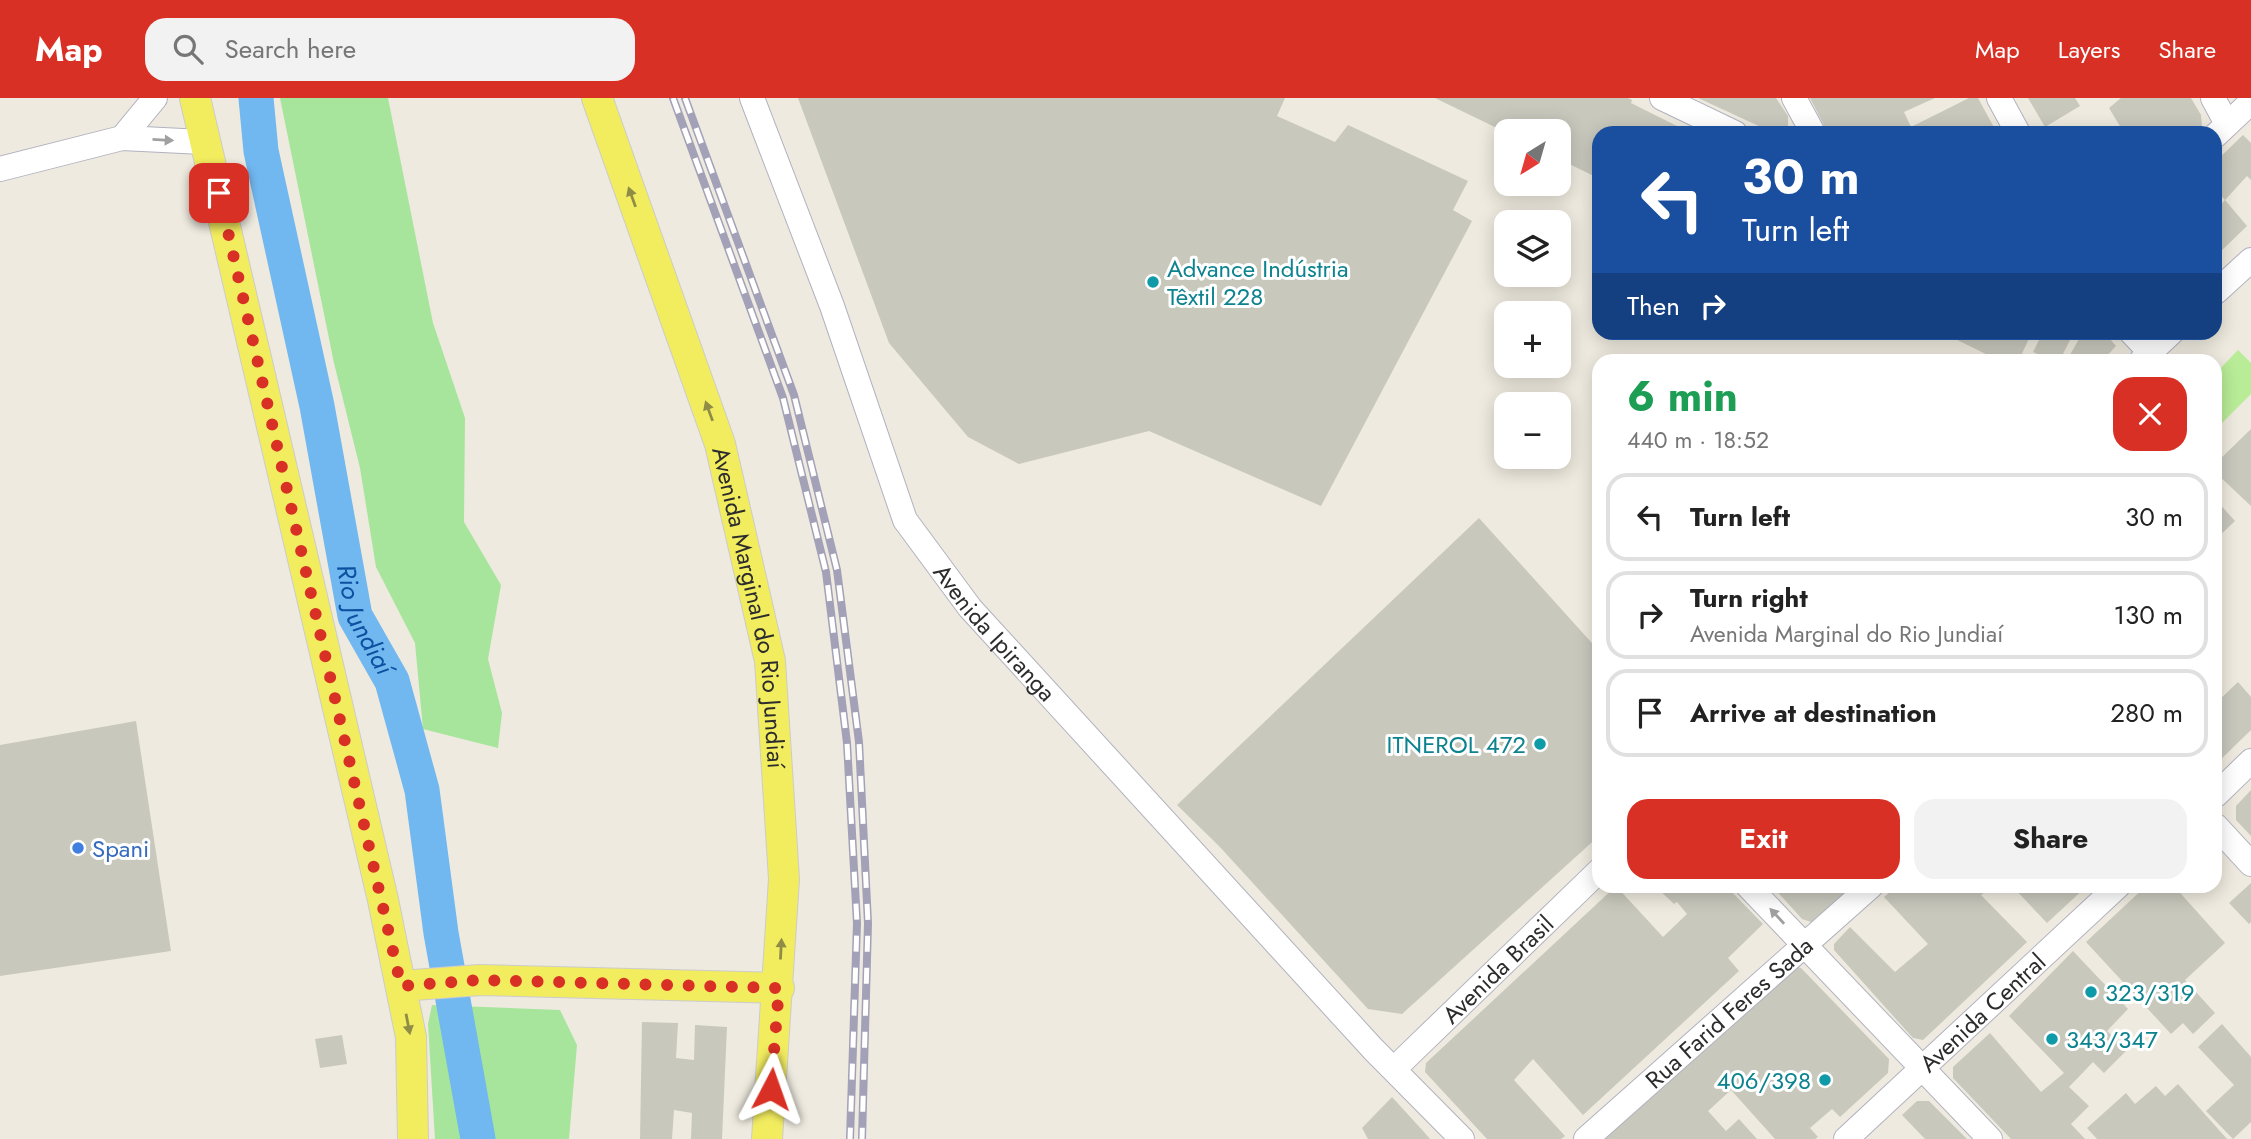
<!DOCTYPE html>
<meta charset="utf-8">
<style>
:root{--surface:#fff;--page:#f2f2f2;--text:#222;--muted:#767676;--line:#e0e0e0;--accent:#d93025}
body{margin:0;font-family:Jost,sans-serif;background:var(--page);color:var(--text);height:100vh;display:flex;flex-direction:column;font-size:26px;white-space:nowrap}
*{box-sizing:border-box;margin:0}
p{font-size:23px;color:var(--muted)}
.icon{flex:none;width:38px;height:38px;fill:none;stroke:currentColor;stroke-width:2;stroke-linecap:round;stroke-linejoin:round}
.map{position:relative;flex:1;overflow:hidden}
.drawer{position:absolute;left:1592px;top:256px;width:630px;height:539px;display:flex;flex-direction:column;background:var(--surface);border-radius:21px;box-shadow:0 4px 18px #0003}
.drawer>*{flex:none}
.guide{position:absolute;left:1592px;top:28px;width:630px;height:214px;border-radius:21px;box-shadow:0 4px 18px #0003;background:#1a4fa0;color:#fff;overflow:hidden}
.needle{width:46px;rotate:217deg}
.controls{position:absolute;left:1494px;top:21px;display:grid;gap:14px}
.controls a{display:grid;place-items:center;width:77px;height:77px;border-radius:14px;background:var(--surface);box-shadow:0 4px 18px #0003;font-size:35px}
.pin{position:absolute;display:grid;place-items:center;width:60px;height:60px;color:#fff;margin:-30px;border-radius:14px;box-shadow:0 4px 10px #0006}
.me{position:absolute;width:77px;margin:-38px;rotate:4deg;stroke-linejoin:round;filter:drop-shadow(0 0 5px #0008)}
.turn{display:flex;align-items:center;gap:24px;height:147px;padding:0 35px;font-size:32px}
.turn .icon{width:91px;height:91px;stroke-width:2.5}
.turn b{display:block;font-size:49px;line-height:60px}
.then{display:flex;align-items:center;height:66px;padding:0 35px;background:#0003;gap:14px;font-size:26px}
.round{display:grid;place-items:center;flex:none;width:74px;height:74px;border-radius:21px;background:var(--page)}
.headline{display:flex;align-items:center;justify-content:space-between;height:119px;padding:0 35px}
h1{font-size:42px;font-weight:700;line-height:52px;color:#1e9e55}
.button{display:flex;gap:14px;margin-top:auto;padding:14px 35px}
.button a{flex:1;height:80px;border-radius:21px;background:var(--accent);color:#fff;font-size:28px;font-weight:700;line-height:80px;text-align:center}
.button a+a{background:var(--page);color:var(--text)}
ul{padding:0;list-style:none}
li{display:flex;align-items:center;gap:21px;height:88px;margin:0 14px 10px;padding:0 21px;border:4px solid var(--line);border-radius:21px}
li div{flex:1}
li b{display:block;font-size:26px}
li em{font-style:normal}
header{display:flex;align-items:center;gap:42px;box-sizing:border-box;height:98px;padding:0 35px;background:var(--accent);color:#fff}
header strong{font-size:33px}
nav{display:flex;gap:38px;margin-inline-start:auto;font-size:24px}
.search{width:490px;height:63px;background:var(--page);display:flex;align-items:center;gap:18px;box-sizing:border-box;padding:0 24px;border-radius:21px;color:var(--muted);font-size:26px}
.map>svg:first-child{display:block}
.green{fill:#a6e59b}
.pitch{fill:#b8ec97}
.lines{fill:none;stroke-linecap:round;stroke-linejoin:round}
.river{stroke:#71b7f0;stroke-width:35}
.building{fill:#c9c8bd}
.minor-casing{stroke:#b2b2c0;stroke-width:26}
.major-casing{stroke:#ccc;stroke-width:32}
.minor{stroke:#fff;stroke-width:24}
.major{stroke:#f2ec5f;stroke-width:30}
.rail-casing{stroke:#a2a1b7;stroke-width:8}
.rail{stroke:#fff;stroke-width:5;stroke-dasharray:16;stroke-linecap:butt}
.oneway{fill:#a0a0a0}
.oneway2{fill:#8f8c46}
.route{stroke:#d93025;stroke-width:12;stroke-dasharray:0 21.6}
.culture-dot{fill:#0f9aa8;stroke:#fff;stroke-width:2.5}
.shop-dot{fill:#3f7fe0;stroke:#fff;stroke-width:2.5}
.labels{text-anchor:middle;dominant-baseline:central;stroke-width:6;stroke-linejoin:round;paint-order:stroke}
.culture-label{font-size:24px;fill:#0d838f;stroke:#fff;text-anchor:start}
.street-label{font-size:24px;fill:#2c2c2c;stroke:#fff}
.shop-label{font-size:24px;fill:#366cbe;stroke:#fff;text-anchor:start}
.water-label{font-size:26px;font-style:italic;fill:#0c51a0;stroke:#fff}
</style>
<header>
<strong>Map</strong>
<div class="search"><svg class="icon" aria-label="search" viewBox="0 0 24 24"><circle cx="10" cy="10" r="6"/><path d="M15 15l6 6"/></svg>Search here</div>
<nav><a>Map</a><a>Layers</a><a>Share</a></nav>
</header>
<div class="map">
<svg width="2251" height="1041" viewBox="0 0 2251 1041">
<rect width="100%" height="100%" fill="#eeeadf"/>
<g class="green">
<polygon points="280,0 388,0 433,225 465,320 464,424 501,487 488,561 502,615 498,650 423,631 415,545 376,469 360,370 334,265"/>
<polygon points="432,907 560,912 577,947 569,1041 435,1041 428,926"/>
</g>
<polygon class="pitch" points="2238,252 2251,265 2251,296 2216,331 2216,275"/>
<g class="lines">
<path class="river" id="s1" d="M256,0l5,53 56,255 38,210 37,65 30,109 19,143 37,206"/>
</g>
<g class="building">
<polygon points="798,0 1285,0 1277,18 1335,44 1348,27 1468,83 1453,112 1472,123 1321,408 1149,333 1019,366 968,339 889,245"/>
<polygon points="1435,0 1628,0 1632,2 1631,5 1691,35 1600,35 1600,81 1559,61 1559,33 1507,35"/>
<polygon points="1698,0 1776,0 1788,18 1788,31 1774,35"/>
<polygon points="1810,0 1935,0 1904,14 1911,29 1969,0 1978,0 1997,35 1828,35"/>
<polygon points="2028,0 2075,0 2080,8 2045,29"/>
<polygon points="2121,0 2191,0 2201,17 2202,30 2197,35 2124,35 2109,10"/>
<polygon points="2243,37 2251,45 2251,82 2247,78 2225,102 2247,128 2216,158 2216,112 2225,102 2216,92 2216,63"/>
<polygon points="1941,234 1983,234 1993,240 1996,234 2032,234 2019,262 1998,262"/>
<polygon points="2043,234 2074,234 2060,262 2051,262 2033,254"/>
<polygon points="2083,234 2104,234 2116,248 2103,262 2067,262"/>
<polygon points="2251,331 2251,408 2216,375 2216,365"/>
<polygon points="2216,402 2235,423 2216,441"/>
<polygon points="1479,420 1600,554 1600,737 1402,916 1368,911 1219,748 1177,707"/>
<polygon points="2238,584 2251,599 2251,632 2216,666 2216,605"/>
<polygon points="136,623 171,853 0,878 0,647"/>
<polygon points="2251,692 2251,738 2236,722 2236,708"/>
<polygon points="2251,785 2251,824 2249,826 2229,805"/>
<polygon points="1616,788 1663,839 1687,816 1677,804 1674,806 1655,788 1726,788 1763,826 1728,860 1739,873 1583,1017 1533,961 1514,982 1565,1038 1561,1041 1487,1041 1425,974 1426,965"/>
<polygon points="1772,788 1855,788 1814,825 1802,821"/>
<polygon points="1897,788 1993,788 1981,797 2027,844 1923,942 1913,940 1834,852 1834,846 1850,829 1895,874 1928,846 1884,799"/>
<polygon points="2012,788 2087,788 2047,825"/>
<polygon points="2146,788 2174,788 2225,845 2185,882 2215,915 2193,936 2183,925 2171,936 2086,844"/>
<polygon points="2073,853 2128,911 2107,933 2127,952 2104,975 2093,964 2069,989 2089,1008 2071,1026 2085,1041 2011,1041 1953,980 1953,969 1990,935 2041,994 2064,975 2009,918"/>
<polygon points="1794,867 1801,870 1889,961 1888,975 1840,1019 1832,1011 1810,1030 1818,1039 1815,1041 1775,1041 1731,992 1708,1013 1726,1033 1739,1021 1757,1041 1603,1041"/>
<polygon points="642,924 678,925 676,960 694,962 695,927 727,929 722,1041 691,1041 692,1015 674,1012 672,1041 640,1041"/>
<polygon points="2222,926 2251,959 2251,1024 2233,1041 2206,1013 2234,987 2198,949"/>
<polygon points="342,937 347,966 320,970 315,941"/>
<polygon points="2178,986 2227,1041 2097,1041 2087,1030 2126,995 2135,1006 2156,988 2165,998"/>
<polygon points="1392,999 1424,1034 1430,1041 1368,1041 1362,1030"/>
<polygon points="1917,1003 1929,1003 1967,1041 1925,1041 1902,1017"/>
</g>
<g class="lines">
<g class="minor-casing">
<g id="minor">
<path id="s2" d="M752,0l80,208 73,214 65,88 403,441 89,90"/>
<polyline points="1662,0 1735,35"/>
<polyline points="1794,0 1813,35"/>
<polyline points="1999,0 2018,35"/>
<polyline points="2213,0 2227,26"/>
<polyline points="2216,37 2251,4"/>
<polyline points="122,40 155,0"/>
<polyline points="0,71 122,40 203,44"/>
<polyline points="2216,194 2251,162"/>
<polyline points="2131,234 2150,254"/>
<polyline points="2142,262 2172,234"/>
<polyline points="2216,697 2251,663"/>
<polyline points="2216,728 2251,766"/>
<polyline points="1748,788 1990,1041"/>
<path id="s3" d="M1394,971l206,-199"/>
<path id="s4" d="M1586,1041l285,-253"/>
<path id="s5" d="M1846,1041l272,-253"/>
</g>
</g>
<g class="major-casing">
<g id="major">
<polyline points="195,0 383,802 411,939 413,1041"/>
<path id="s6" d="M597,0l123,346 50,217 14,218 -17,260"/>
<polyline points="401,888 480,882 779,890"/>
</g>
</g>
<use href="#minor" class="minor"/>
<use href="#major" class="major"/>
<g class="rail-casing">
<g id="rail">
<polyline points="673,0 783,300 826,474 847,645 857,825 850,1041"/>
<polyline points="685,0 794,297 837,472 859,644 868,825 862,1041"/>
</g>
</g>
<use href="#rail" class="rail"/>
</g>
<defs><path id="oneway-solid" d="M-6-.8H1V-3.2L6.5 0L1 3.2V.8H-6Z" transform="scale(1.75)"/></defs>
<g class="oneway">
<use href="#oneway-solid" transform="translate(163 42) rotate(3)"/>
<use href="#oneway-solid" transform="translate(1777 818) rotate(-133)"/>
</g>
<g class="oneway2">
<use href="#oneway-solid" transform="translate(632 99) rotate(-110)"/>
<use href="#oneway-solid" transform="translate(709 313) rotate(-110)"/>
<use href="#oneway-solid" transform="translate(781 851) rotate(-87)"/>
<use href="#oneway-solid" transform="translate(408 926) rotate(79)"/>
</g>
<g class="lines">
<polyline class="route" points="219,95 401,888 480,882 779,890 771,991"/>
</g>
<g class="culture-dot">
<circle cx="1153" cy="184" r="7"/>
<circle cx="1540" cy="646" r="7"/>
<circle cx="2091" cy="894" r="7"/>
<circle cx="2052" cy="941" r="7"/>
<circle cx="1825" cy="982" r="7"/>
</g>
<circle class="shop-dot" cx="78" cy="750" r="7"/>
<g class="labels">
<g class="culture-label">
<text x="1167" y="170">Advance Indústria<tspan x="1167" dy="28">Têxtil 228</tspan></text>
<text x="1526" y="646" text-anchor="end">ITNEROL 472</text>
<text x="2105" y="894">323/319</text>
<text x="2066" y="941">343/347</text>
<text x="1811" y="982" text-anchor="end">406/398</text>
</g>
<g class="street-label">
<text stroke="none"><textPath href="#s6" startOffset="534">Avenida Marginal do Rio Jundiaí</textPath></text>
<text stroke="none"><textPath href="#s2" startOffset="593">Avenida Ipiranga</textPath></text>
<text stroke="none"><textPath href="#s3" startOffset="144">Avenida Brasil</textPath></text>
<text stroke="none"><textPath href="#s5" startOffset="186">Avenida Central</textPath></text>
<text stroke="none"><textPath href="#s4" startOffset="191">Rua Farid Feres Sada</textPath></text>
</g>
<g class="shop-label">
<text x="92" y="750">Spani</text>
</g>
<g class="water-label">
<text stroke="none"><textPath href="#s1" startOffset="534">Rio Jundiaí</textPath></text>
</g>
</g>
</svg>
<div class="controls">
<a><svg class="needle" viewBox="-14 -14 28 28"><path d="M0-13l5 13h-10z" fill="#e53935"/><path d="M0 13l5-13h-10z" fill="#767676"/></svg></a>
<a><svg class="icon" aria-label="layers" viewBox="0 0 24 24"><path d="M12 4l9 5-9 5-9-5zM3 14l9 5 9-5"/></svg></a>
<a>+</a>
<a>−</a>
</div>
<div class="pin" style="left:219px;top:95px;background:#d93025"><svg class="icon" aria-label="arrive" viewBox="0 0 24 24"><path d="M6 21V4h12l-3 4 3 4H6"/></svg></div>
<svg class="me" style="left:771px;top:991px" viewBox="-20 -20 40 40"><path d="M0-17L14 15 0 8-14 15z" fill="#d93025" stroke="#fff" stroke-width="4"/></svg>
<div class="guide">
<div class="turn"><svg class="icon" aria-label="left" viewBox="0 0 24 24"><path d="M17 20v-9H6M10 6l-5 5 5 5"/></svg><div><b>30 m</b>Turn left</div></div>
<div class="then">Then<svg class="icon" aria-label="right" viewBox="0 0 24 24"><path d="M7 20v-9h11M14 6l5 5-5 5"/></svg></div>
</div>
<section class="drawer">
<div class="headline"><div><h1>6 min</h1><p>440 m · 18:52</p></div><a class="round" style="background:#d93025;color:#fff"><svg class="icon" aria-label="close" viewBox="0 0 24 24"><path d="M6 6l12 12M18 6L6 18"/></svg></a></div>
<ul>
<li><svg class="icon" aria-label="left" viewBox="0 0 24 24"><path d="M17 20v-9H6M10 6l-5 5 5 5"/></svg><div><b>Turn left</b></div><em>30 m</em></li>
<li><svg class="icon" aria-label="right" viewBox="0 0 24 24"><path d="M7 20v-9h11M14 6l5 5-5 5"/></svg><div><b>Turn right</b><p>Avenida Marginal do Rio Jundiaí</p></div><em>130 m</em></li>
<li><svg class="icon" aria-label="arrive" viewBox="0 0 24 24"><path d="M6 21V4h12l-3 4 3 4H6"/></svg><div><b>Arrive at destination</b></div><em>280 m</em></li>
</ul>
<div class="button"><a>Exit</a><a>Share</a></div>
</section>
</div>
